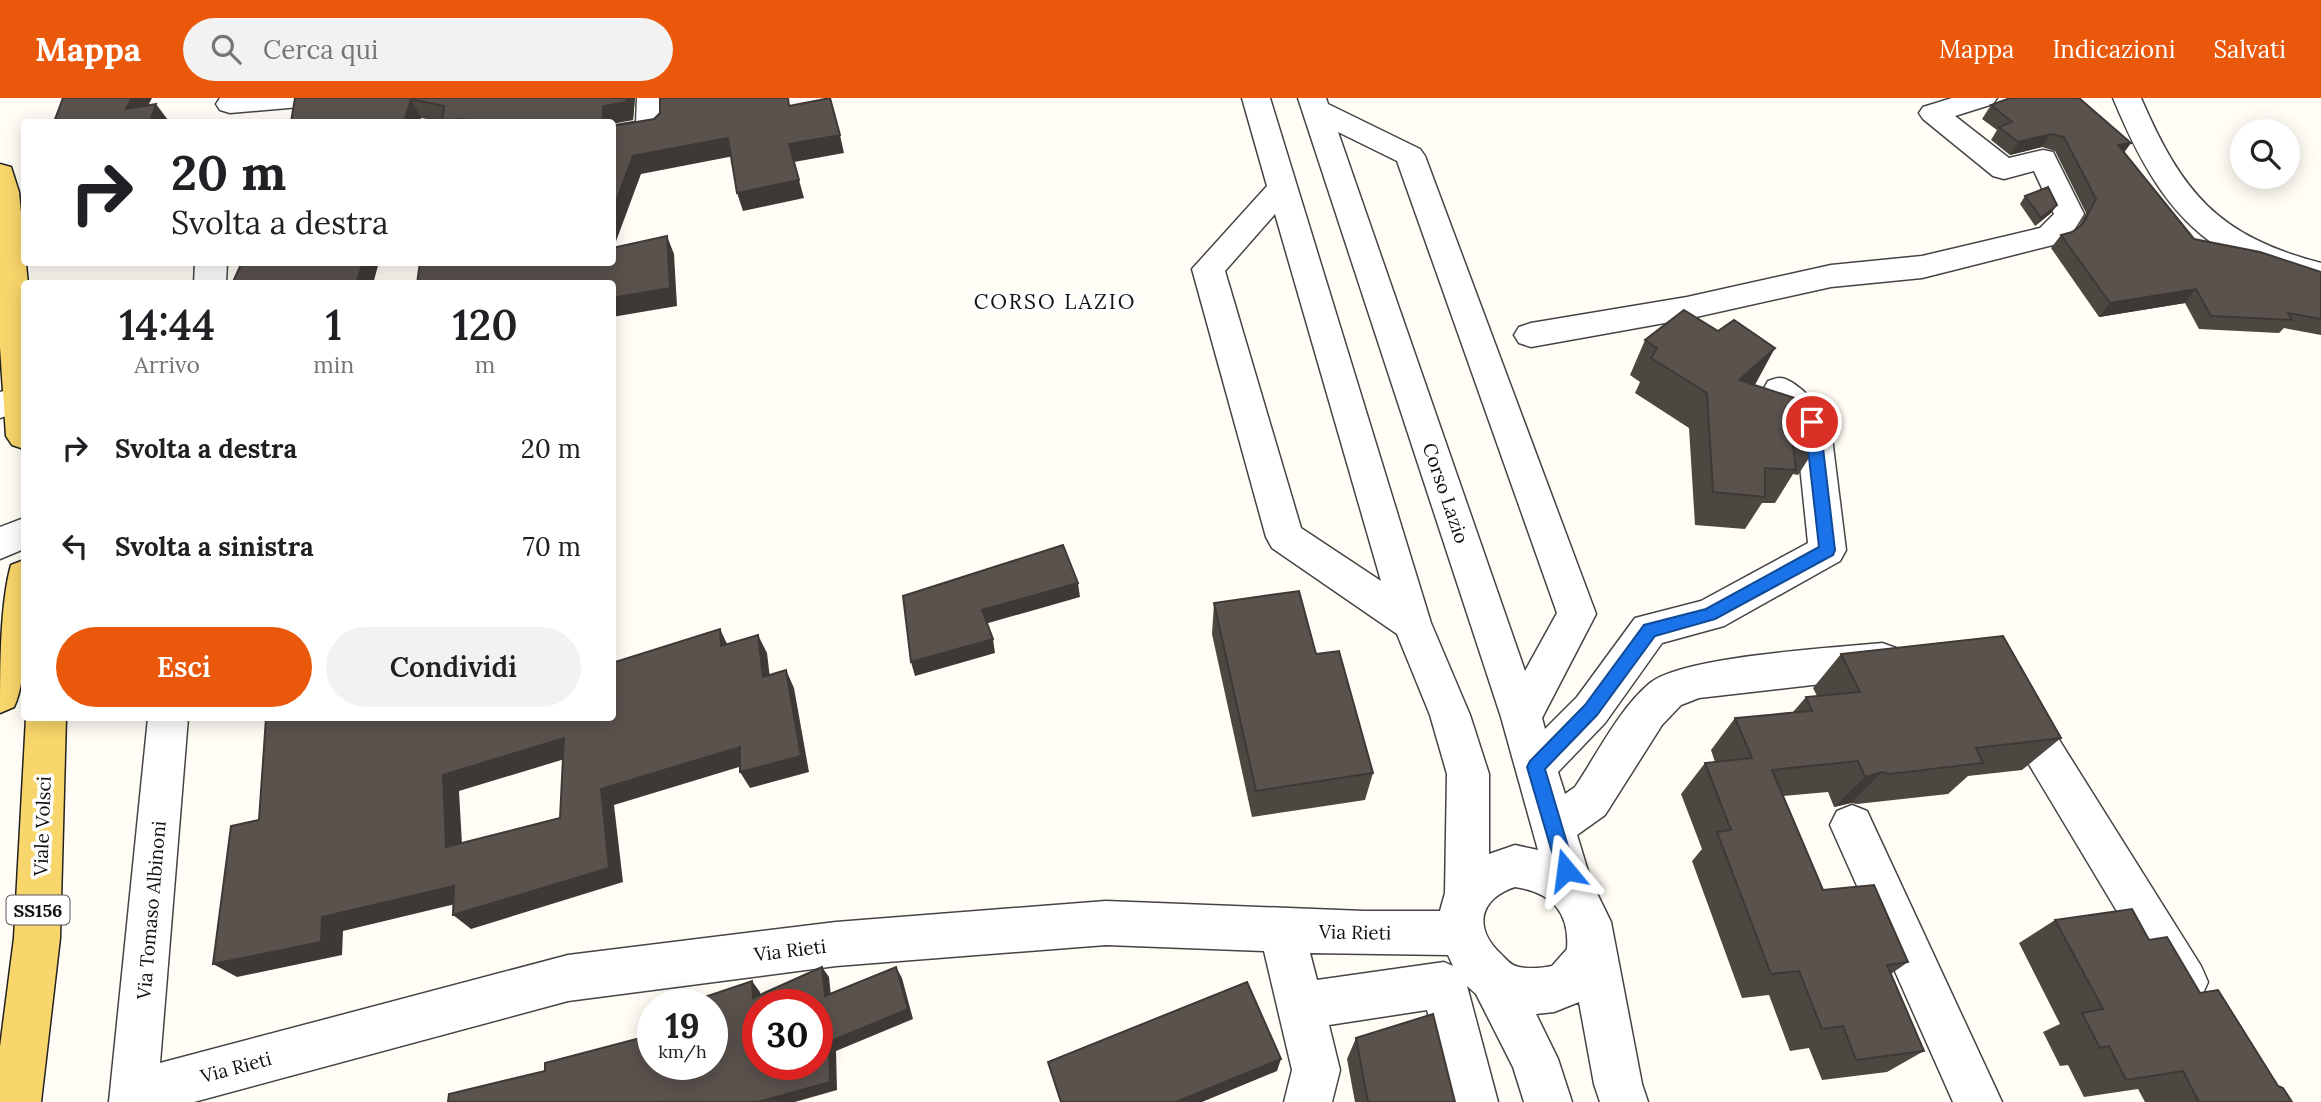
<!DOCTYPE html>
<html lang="it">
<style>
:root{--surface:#fff;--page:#f2f2f2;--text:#202124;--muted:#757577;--accent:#ea580c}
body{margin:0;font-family:Lora,serif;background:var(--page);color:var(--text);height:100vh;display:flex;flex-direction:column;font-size:26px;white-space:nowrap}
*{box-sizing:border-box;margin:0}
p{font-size:23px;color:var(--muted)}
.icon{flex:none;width:38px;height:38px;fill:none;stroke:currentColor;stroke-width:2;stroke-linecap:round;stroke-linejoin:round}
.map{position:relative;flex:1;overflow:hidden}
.side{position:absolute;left:21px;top:182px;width:595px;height:441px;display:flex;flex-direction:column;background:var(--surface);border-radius:7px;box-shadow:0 4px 18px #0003}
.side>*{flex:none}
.top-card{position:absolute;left:21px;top:21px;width:595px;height:147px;border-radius:7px;box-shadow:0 4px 18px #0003;background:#fff;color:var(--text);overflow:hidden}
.controls{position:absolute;left:2230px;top:21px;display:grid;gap:14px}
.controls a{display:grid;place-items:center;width:70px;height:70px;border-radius:50%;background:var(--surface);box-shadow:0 4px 18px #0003;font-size:35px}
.speed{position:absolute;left:637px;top:891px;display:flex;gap:14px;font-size:35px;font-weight:700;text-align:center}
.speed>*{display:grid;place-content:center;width:91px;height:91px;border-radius:50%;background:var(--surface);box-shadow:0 4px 18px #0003;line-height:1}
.speed small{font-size:18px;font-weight:400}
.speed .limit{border:10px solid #d22;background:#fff;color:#111}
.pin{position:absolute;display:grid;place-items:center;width:60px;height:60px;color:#fff;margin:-30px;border:4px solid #fff;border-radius:50%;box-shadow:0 2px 7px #0007}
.me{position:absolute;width:77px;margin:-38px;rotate:344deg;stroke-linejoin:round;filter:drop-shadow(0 0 5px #0008)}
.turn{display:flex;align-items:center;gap:24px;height:147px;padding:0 35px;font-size:32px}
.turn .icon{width:91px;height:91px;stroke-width:2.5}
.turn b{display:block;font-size:49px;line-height:60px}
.eta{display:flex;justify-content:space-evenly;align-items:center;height:119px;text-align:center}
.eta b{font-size:42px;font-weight:600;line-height:49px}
.primary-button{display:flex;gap:14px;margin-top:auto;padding:14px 35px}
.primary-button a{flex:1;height:80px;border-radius:42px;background:var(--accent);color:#fff;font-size:28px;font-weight:600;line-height:80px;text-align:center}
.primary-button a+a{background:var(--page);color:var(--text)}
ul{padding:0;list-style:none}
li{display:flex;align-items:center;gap:21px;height:98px;padding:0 35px}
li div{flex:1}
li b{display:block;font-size:26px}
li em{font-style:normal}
header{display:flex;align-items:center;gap:42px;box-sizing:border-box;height:98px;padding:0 35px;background:var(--accent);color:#fff}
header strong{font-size:33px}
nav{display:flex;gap:38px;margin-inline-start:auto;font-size:24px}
.search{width:490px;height:63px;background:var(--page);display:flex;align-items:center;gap:18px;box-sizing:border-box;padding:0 24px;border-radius:38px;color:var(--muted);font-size:26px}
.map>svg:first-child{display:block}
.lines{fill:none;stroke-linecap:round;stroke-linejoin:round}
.minor-casing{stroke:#444;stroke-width:3}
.major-casing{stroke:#222;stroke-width:3}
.minor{fill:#fff;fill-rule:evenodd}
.major{fill:#f9d66b;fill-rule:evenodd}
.wall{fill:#4d4742}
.shaded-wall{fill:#3f3936}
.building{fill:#5a524d;stroke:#3f3936;stroke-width:2;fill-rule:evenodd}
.route{fill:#1a73e8;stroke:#114b97;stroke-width:2}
.labels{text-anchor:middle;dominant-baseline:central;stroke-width:7;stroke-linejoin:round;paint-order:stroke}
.shield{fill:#fff;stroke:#585858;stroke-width:2}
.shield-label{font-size:18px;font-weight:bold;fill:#111}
.street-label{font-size:19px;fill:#111;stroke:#fff}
.neighbourhood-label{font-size:21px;letter-spacing:2px;fill:#111;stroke:#fff}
</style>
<header>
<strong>Mappa</strong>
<div class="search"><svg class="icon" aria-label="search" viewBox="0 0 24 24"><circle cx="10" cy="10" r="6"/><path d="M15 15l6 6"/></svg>Cerca qui</div>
<nav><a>Mappa</a><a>Indicazioni</a><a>Salvati</a></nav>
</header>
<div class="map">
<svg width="2321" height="1004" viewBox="0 0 2321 1004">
<rect width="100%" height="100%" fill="#fffdf5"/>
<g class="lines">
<g class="minor-casing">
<g id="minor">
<polygon points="220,0 314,0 310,6 300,9 230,15 220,12 216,6"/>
<polygon points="637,0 665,0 665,31 660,37 612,46 612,28 636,24"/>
<path d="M1242,0h28l161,525 39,92 19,59v80l26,-9 23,5 -37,-133 -203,-619h28l2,6 92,45 5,7 171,458 -54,104 3,11 32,-32 58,-79 66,-17 107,-58 -12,-116 -28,-28 -5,-9 5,-9c4,-1 7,-3 11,-3 15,-1 44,31 51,44l16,128 -6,11 -116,65 -62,17 -57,80 -47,49 7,22 10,-7c23,-34 44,-78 75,-104 33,-27 184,-35 232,-40l14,5 6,12 -6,12 -14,5 -183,21 -18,7 -19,20 -57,90 -28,20 14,46 20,41 31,162 6,18h-48l-6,-18 -15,-82 -25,10 -18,2 22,45 14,43h-48l-11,-35 -37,-73 -9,-8 31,116h-48l-23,-92 -98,15 11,45 -8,32h-48l8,-32 -28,-119 -158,-6 -270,21 -268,35 -374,101h-85l39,-384h40l-28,345 408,-108 268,-33 270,-21 258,10h76l5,-18 2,-119 -17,-59 -33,-81 -125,-86 -6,-11 -74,-268 75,-83zM1338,34l59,29 160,452 -32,58zM1275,116l106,367 -80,-53 -76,-257zM1515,789c36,5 55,25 52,62l-15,17c-9,2 -23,3 -33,1 -8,-1 -13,-8 -18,-13 -28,-26 -22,-55 14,-67zM1310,855l138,2 5,11 -9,-4 -127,18z"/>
<polygon points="1952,0 1997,0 1993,6 1955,18 2009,60 2043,52 2053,54 2084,116 2071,137 2061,145 1922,180 1831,189 1687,221 1531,249 1519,245 1514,237 1519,229 1531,225 1687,199 1831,167 1922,158 2040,130 2054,116 2034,73 2004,81 1993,78 1923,21 1919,15 1923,9"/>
<path d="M2113,0h28c41,95 77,138 180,165v22c-28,-7 -56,-14 -82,-26 -66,-32 -99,-96 -126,-161z"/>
<polygon points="195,164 227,164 226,186 194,186"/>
<polygon points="21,288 24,289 24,313 0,320 0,294"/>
<polygon points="24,420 24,451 0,461 0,429"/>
<polygon points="2017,592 2031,597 2201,868 2208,884 2201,900 2185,907 2169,900 2003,623 1997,610 2003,597"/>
<polygon points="1852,707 1867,713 2002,1004 1953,1004 1830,727 1837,713"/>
</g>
</g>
<g class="major-casing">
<g id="major">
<polygon points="0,66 11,69 19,94 28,186 24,186 24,351 12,347 6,338 0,249"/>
<path d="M24,462c3,36 5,116 -10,147l-14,6c0,-44 0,-109 11,-148z"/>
<polygon points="26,620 66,620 60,840 41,1004 0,1004 0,949 14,840"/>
</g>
</g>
<use href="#minor" class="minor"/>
<use href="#major" class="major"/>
</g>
<g class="wall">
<polygon points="295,0 635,0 633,22 612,24 443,24 421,20 420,24 291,24"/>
<polygon points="1991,7 2124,55 2194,141 2321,174 2321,237 2284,230 2279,235 2199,231 2185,205 2099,219 2051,150 2061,137 2072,134 2078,129 2086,115 2055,53 2042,49 2010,57 1991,42 1997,32 1982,21"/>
<polygon points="2025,98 2057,107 2051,115 2035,128 2020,106"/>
<polygon points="1645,242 1756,285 1754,287 1820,343 1798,377 1793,376 1775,405 1762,405 1745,431 1695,427 1689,330 1635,295 1640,284 1630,277"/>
<polygon points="1214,505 1316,556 1373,675 1365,702 1252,719 1212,536"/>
<polygon points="1841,556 2061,640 2022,672 1968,678 1948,696 1857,706 1851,705 1834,709 1828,694 1783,698 1823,792 1908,864 1891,876 1924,953 1887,974 1822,982 1809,950 1790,953 1769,897 1742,900 1692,763 1702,751 1681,696 1705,665 1715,664 1711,652 1735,620 1793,614 1806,599 1817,598 1813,590"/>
<polygon points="2055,822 2149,842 2200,895 2292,1004 2145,1004 2138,991 2084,999 2068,967 2060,968 2043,934 2060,926 2019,845"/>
<polygon points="1356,940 1455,1004 1355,1004 1347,961"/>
</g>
<g class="shaded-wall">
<polygon points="132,0 152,0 140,24 126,11"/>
<polygon points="627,0 635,0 633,22 612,26 612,24 603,24 603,8"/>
<polygon points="411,1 421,20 420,24 404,24"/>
<polygon points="156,6 168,22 167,24 150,24"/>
<polygon points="2051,36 2042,49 2010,57 2018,44"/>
<polygon points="840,37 844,55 794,64 789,46"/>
<polygon points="728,40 734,58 641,76 612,154 612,115 633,58"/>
<polygon points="2131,45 2121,59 2118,47"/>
<polygon points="799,82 804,100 743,113 737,95"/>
<polygon points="2057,107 2051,115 2035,128 2041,120"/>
<polygon points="667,138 674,156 677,208 612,219 612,200"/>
<polygon points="363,164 379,164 373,186 356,186"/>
<polygon points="2196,191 2185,205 2099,219 2110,205"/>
<polygon points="1775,250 1756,285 1721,316 1739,282"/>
<polygon points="1078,485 1080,499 985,526 982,512"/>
<polygon points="720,531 729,550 721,548"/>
<polygon points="758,537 767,555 772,597 763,579"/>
<polygon points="993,541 995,555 915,578 911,564"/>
<polygon points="786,572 794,590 809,674 750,690 740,674"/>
<polygon points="564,640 578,657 459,693 463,764 446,749 443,677"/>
<polygon points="740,649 749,666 614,707 623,784 471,831 453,817 601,691"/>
<polygon points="1882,674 1851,705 1834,709 1865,679"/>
<polygon points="454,788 472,802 343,833 342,857 237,879 213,866 322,819"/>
<polygon points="822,869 829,879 832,908 825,898"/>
<polygon points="896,869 902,880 913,921 836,953 837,992 795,1004 758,1004 829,944"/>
<polygon points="752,883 760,894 761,906 753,900"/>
<polygon points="1281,961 1277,973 1202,1004 1176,1004"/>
</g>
<g class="building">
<polygon points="63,0 132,0 126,11 156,6 150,24 54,24"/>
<polygon points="295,0 627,0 626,4 603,8 603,24 463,24 464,21 442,23 444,8 411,1 404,24 291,24"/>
<polygon points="660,0 788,0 789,8 830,0 840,37 789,46 799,82 737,95 728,40 633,58 612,115 612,28 654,21 660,15"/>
<polygon points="2010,0 2079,0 2131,45 2118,47 2194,141 2260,154 2321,174 2321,221 2288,215 2292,222 2211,218 2196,191 2110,205 2061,137 2072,134 2083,126 2096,101 2064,39 2051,36 2018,44 1999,29 2012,24 1991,7"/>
<polygon points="2048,89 2057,107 2041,120 2025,98"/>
<polygon points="667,138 670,190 612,200 612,186 417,186 420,164 612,164 612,150"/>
<polygon points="242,164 363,164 356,186 232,186"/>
<polygon points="1684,212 1718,233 1734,222 1775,250 1739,282 1816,307 1820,343 1792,339 1796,372 1765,370 1765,399 1713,394 1707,295 1651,260 1657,250 1645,242"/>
<polygon points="1063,447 1078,485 982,512 993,541 911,564 903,498"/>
<polygon points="1299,493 1316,556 1339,553 1373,675 1256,693 1214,505"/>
<path d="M720,531l1,17 37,-11 5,42 23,-7 15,86 -61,16v-25l-139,42 8,79 -156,47 1,-29 -132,31 -1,25 -108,22 18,-138 28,-6 7,-102h346v-55zM564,640l-4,80 -114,29 -3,-72z"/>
<polygon points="2003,538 2061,640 1976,650 1983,665 1889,676 1882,674 1865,679 1858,663 1772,672 1823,792 1874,787 1908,864 1887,867 1924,953 1856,962 1843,928 1822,931 1799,873 1771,876 1717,734 1731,732 1705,665 1752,660 1735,620 1812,613 1806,599 1860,594 1841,556"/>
<polygon points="2132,811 2149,842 2167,839 2200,895 2218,892 2278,988 2283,990 2292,1004 2199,1004 2183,973 2126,982 2109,948 2100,950 2082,915 2103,911 2055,822"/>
<path d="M822,869l3,29 71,-29 12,42 -79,33 1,40 -72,20h-310l1,-8 96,-23v-8l103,-27 -2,-19 7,-2v49h59v-60h-28l68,-23 1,17zM758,906h59v60h-59z"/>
<polygon points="1247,884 1281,961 1176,1004 1061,1004 1048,964"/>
<polygon points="1433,916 1455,1004 1368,1004 1356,940"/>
</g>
<polygon class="route" points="1812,318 1820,324 1835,452 1833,457 1715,521 1655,538 1597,617 1545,671 1575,772 1572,778 1566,780 1559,778 1527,669 1530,663 1585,607 1644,527 1706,511 1819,449 1805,324"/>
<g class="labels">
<rect class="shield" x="6.5" y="797.5" width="63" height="29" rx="5"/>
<g class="shield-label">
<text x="38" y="812">SS156</text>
</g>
<g class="street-label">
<text transform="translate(1446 395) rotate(71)">Corso Lazio</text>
<text transform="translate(42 728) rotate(-88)">Viale Volsci</text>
<text transform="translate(151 812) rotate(-85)">Via Tomaso Albinoni</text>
<text transform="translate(1355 834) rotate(1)">Via Rieti</text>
<text transform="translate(790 852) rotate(-7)">Via Rieti</text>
<text transform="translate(236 969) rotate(-15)">Via Rieti</text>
</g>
<g class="neighbourhood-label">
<text x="1055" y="203">CORSO LAZIO</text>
</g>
</g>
</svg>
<div class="controls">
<a><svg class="icon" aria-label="search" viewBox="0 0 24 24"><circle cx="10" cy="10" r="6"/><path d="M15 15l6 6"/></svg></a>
</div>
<div class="speed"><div>19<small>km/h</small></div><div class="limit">30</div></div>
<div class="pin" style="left:1812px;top:324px;background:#d93025"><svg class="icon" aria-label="arrive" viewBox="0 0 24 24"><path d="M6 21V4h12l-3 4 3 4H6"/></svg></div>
<svg class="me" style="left:1566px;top:772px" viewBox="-20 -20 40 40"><path d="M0-17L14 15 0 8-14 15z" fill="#1a73e8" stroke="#fff" stroke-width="4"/></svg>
<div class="top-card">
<div class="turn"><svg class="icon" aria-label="right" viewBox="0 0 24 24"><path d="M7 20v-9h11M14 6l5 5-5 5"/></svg><div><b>20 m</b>Svolta a destra</div></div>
</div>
<section class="side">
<div class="eta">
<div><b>14:44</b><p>Arrivo</p></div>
<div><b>1</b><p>min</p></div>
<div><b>120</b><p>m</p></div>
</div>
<ul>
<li><svg class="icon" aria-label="right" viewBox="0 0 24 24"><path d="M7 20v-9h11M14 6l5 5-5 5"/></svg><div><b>Svolta a destra</b></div><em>20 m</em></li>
<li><svg class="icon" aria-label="left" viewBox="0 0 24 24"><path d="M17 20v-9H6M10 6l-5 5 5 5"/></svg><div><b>Svolta a sinistra</b></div><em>70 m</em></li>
</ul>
<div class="primary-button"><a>Esci</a><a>Condividi</a></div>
</section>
</div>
